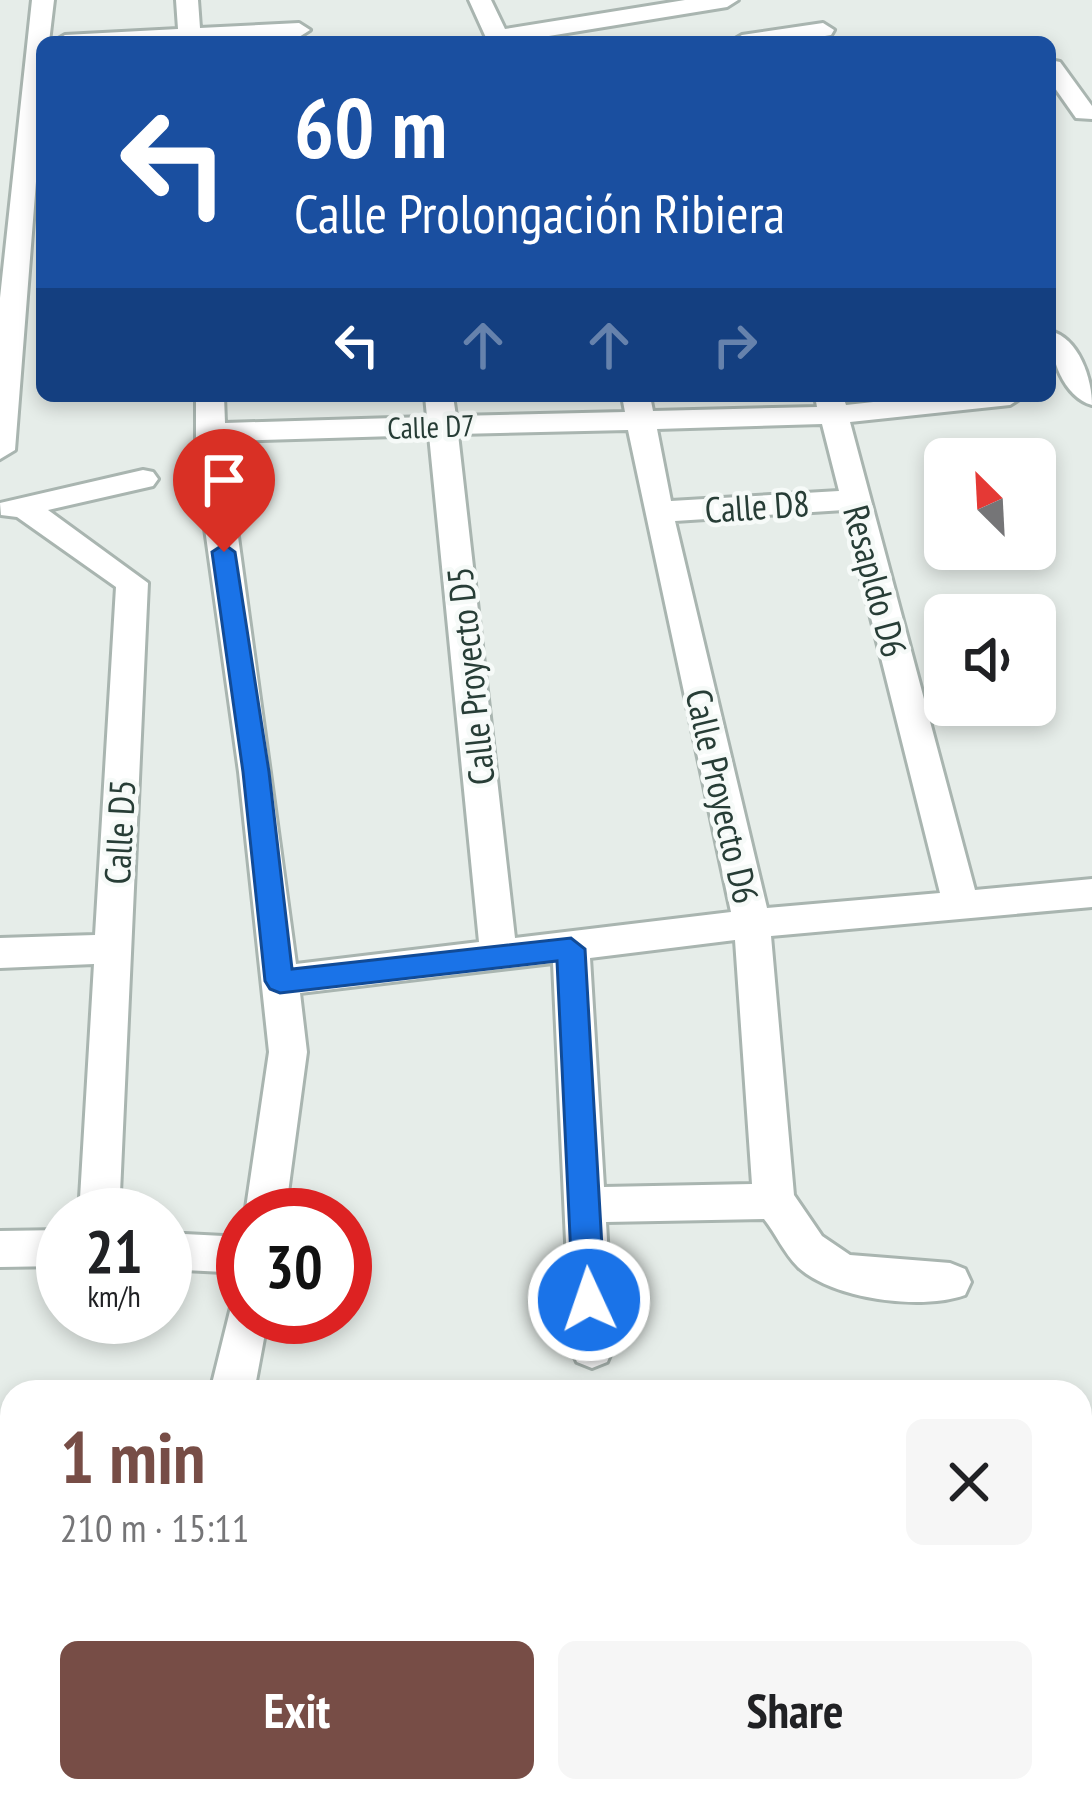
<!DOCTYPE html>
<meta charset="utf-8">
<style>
:root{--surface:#fff;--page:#f6f6f6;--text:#202124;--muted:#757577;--accent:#774d46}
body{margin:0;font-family:"PT Sans Narrow",sans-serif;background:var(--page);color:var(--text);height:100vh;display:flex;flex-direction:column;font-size:45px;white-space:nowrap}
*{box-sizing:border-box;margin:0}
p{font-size:39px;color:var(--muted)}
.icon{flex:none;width:66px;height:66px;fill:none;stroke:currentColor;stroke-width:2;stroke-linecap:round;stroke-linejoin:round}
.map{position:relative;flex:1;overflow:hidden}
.side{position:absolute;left:0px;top:1380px;width:1092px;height:423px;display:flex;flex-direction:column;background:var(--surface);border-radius:36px 36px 0 0;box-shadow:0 6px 18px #0003}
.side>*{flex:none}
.banner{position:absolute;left:36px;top:36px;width:1020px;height:366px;border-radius:18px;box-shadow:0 6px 18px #0003;background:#1a4fa0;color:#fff;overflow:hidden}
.needle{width:78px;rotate:336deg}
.controls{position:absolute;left:924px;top:438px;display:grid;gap:24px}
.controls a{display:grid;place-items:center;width:132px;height:132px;border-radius:18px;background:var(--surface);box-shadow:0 6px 18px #0003;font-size:60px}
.speed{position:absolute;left:36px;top:1188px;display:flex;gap:24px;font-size:60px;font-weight:700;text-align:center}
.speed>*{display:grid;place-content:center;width:156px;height:156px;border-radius:50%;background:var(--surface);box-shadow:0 6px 18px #0003;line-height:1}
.speed small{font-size:30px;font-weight:400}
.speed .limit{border:18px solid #d22;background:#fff;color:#111}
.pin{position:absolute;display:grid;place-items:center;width:102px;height:102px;color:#fff;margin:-123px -51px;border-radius:50% 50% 50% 0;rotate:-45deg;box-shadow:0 0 12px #0007}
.pin .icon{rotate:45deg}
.me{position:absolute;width:132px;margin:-66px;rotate:357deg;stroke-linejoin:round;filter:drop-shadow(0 0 9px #0008)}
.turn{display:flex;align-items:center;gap:42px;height:252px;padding:0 60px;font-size:54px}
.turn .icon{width:156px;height:156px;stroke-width:2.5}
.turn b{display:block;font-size:84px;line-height:102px}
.lanes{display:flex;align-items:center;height:114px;padding:0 60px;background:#0003;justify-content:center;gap:60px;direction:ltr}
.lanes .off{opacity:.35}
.round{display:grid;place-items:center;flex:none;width:126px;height:126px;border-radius:18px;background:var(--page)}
.head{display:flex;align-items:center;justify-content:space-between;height:204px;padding:0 60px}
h1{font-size:72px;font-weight:600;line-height:90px;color:var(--accent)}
.cta{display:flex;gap:24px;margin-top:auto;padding:24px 60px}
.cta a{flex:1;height:138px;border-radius:18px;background:var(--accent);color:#fff;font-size:48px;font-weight:600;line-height:138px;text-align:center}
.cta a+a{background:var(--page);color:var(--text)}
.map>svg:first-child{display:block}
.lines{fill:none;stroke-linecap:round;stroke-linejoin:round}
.street-casing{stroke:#a9b5b0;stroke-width:6}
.street{fill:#fff;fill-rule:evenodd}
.route{fill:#1a73e8;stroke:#114b97;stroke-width:3}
.labels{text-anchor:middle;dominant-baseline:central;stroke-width:9;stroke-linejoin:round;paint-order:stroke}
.far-street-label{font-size:30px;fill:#273d36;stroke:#f6faf8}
.street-label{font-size:36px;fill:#273d36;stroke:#f6faf8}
</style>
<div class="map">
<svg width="1092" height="1802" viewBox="0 0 1092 1802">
<rect width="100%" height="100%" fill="#e6ede9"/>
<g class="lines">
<g class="street-casing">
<g id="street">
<polygon points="32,0 54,0 49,42 42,42 42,105 15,450 0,459 0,298"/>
<polygon points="176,0 198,0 200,28 299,23 310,30 299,37 53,42 65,35 178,29"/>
<polygon points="469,0 491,0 505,29 685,0 738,0 727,7 512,42 488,42"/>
<polygon points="823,23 834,30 831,35 789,42 730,42 742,35"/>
<polygon points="1050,60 1060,62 1092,106 1092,119 1076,118 1050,81"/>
<path d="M1050,331c29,7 42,48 42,74 -29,-8 -42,-49 -42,-74z"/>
<path d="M196,396h28l1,27 202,-6 -2,-21h28l3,20 169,-4 -3,-16h28l3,15 164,-4 -2,-11h28l3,9 82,-9h96l-14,9 -160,17 125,468 117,-11v28l-321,29 23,259 28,41 28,19 100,8 15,6 6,13 -6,13c-43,16 -133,4 -167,-28 -14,-14 -22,-33 -34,-48l-158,3 7,126 -6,14 -15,6 -15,-6 -6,-14 -18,-385 -253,30 7,59 -22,163h-40l24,-163 -30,-280 -43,-308zM822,424l17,67 -168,10 -14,-72zM628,430l103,482 -216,26 -57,-504zM429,435l50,507 -183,22 -71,-523zM844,510l96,383 -173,15 -92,-387zM735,940l17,244 -148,3 -14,-229z"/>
<polygon points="143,470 153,472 158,479 153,486 48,510 148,583 119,1215 79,1215 94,964 0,968 0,938 95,935 116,587 17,517 1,515 0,503"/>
<polygon points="63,1230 63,1266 0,1267 0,1231"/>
<polygon points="165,1233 243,1237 243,1273 165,1269"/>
<polygon points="243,1299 243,1317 268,1317 254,1392 210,1392 232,1303"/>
<rect x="1080" y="1495" width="12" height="44"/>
<polygon points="12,1508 12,1552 0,1554 0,1510"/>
<polygon points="216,1791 266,1791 267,1802 217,1802"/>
<polygon points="362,1791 417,1791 412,1802 357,1802"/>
</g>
</g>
<use href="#street" class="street"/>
</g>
<polygon class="route" points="224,544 235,552 269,772 292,969 571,938 585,949 605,1300 600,1311 589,1315 578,1311 573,1300 557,961 280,993 270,989 265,981 243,772 212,552"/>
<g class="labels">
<g class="far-street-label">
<text transform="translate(431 426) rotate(-2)">Calle D7</text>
</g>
<g class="street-label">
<text transform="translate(757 506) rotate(-4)">Calle D8</text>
<text transform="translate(876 581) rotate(75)">Resapldo D6</text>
<text transform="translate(470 676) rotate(-96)">Calle Proyecto D5</text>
<text transform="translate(723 796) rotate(77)">Calle Proyecto D6</text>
<text transform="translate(119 832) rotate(-87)">Calle D5</text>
</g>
</g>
</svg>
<div class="controls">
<a><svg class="needle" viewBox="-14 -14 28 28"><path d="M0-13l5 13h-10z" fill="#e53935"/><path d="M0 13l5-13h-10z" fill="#757577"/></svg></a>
<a><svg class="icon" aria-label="sound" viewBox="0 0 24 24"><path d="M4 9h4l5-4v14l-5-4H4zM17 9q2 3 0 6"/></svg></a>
</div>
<div class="speed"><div>21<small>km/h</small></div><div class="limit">30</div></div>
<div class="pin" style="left:224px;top:552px;background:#d93025"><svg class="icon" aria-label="arrive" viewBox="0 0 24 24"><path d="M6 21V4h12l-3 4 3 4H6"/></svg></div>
<svg class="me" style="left:589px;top:1300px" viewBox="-20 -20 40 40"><circle r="17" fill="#1a73e8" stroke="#fff" stroke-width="3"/><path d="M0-11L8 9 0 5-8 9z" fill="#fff"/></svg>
<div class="banner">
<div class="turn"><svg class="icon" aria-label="left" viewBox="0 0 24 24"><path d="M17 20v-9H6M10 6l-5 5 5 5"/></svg><div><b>60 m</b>Calle Prolongación Ribiera</div></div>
<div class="lanes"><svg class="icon" aria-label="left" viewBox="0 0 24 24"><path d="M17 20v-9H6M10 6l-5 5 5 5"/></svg><svg class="icon off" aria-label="ahead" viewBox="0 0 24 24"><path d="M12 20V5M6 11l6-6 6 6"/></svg><svg class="icon off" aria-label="ahead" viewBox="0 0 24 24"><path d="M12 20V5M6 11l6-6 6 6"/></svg><svg class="icon off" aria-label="right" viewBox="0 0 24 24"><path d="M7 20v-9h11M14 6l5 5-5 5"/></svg></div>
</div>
<section class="side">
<div class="head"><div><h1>1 min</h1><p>210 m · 15:11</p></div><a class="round"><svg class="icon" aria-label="close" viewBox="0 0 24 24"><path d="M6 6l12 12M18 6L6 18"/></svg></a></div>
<div class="cta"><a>Exit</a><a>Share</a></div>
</section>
</div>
